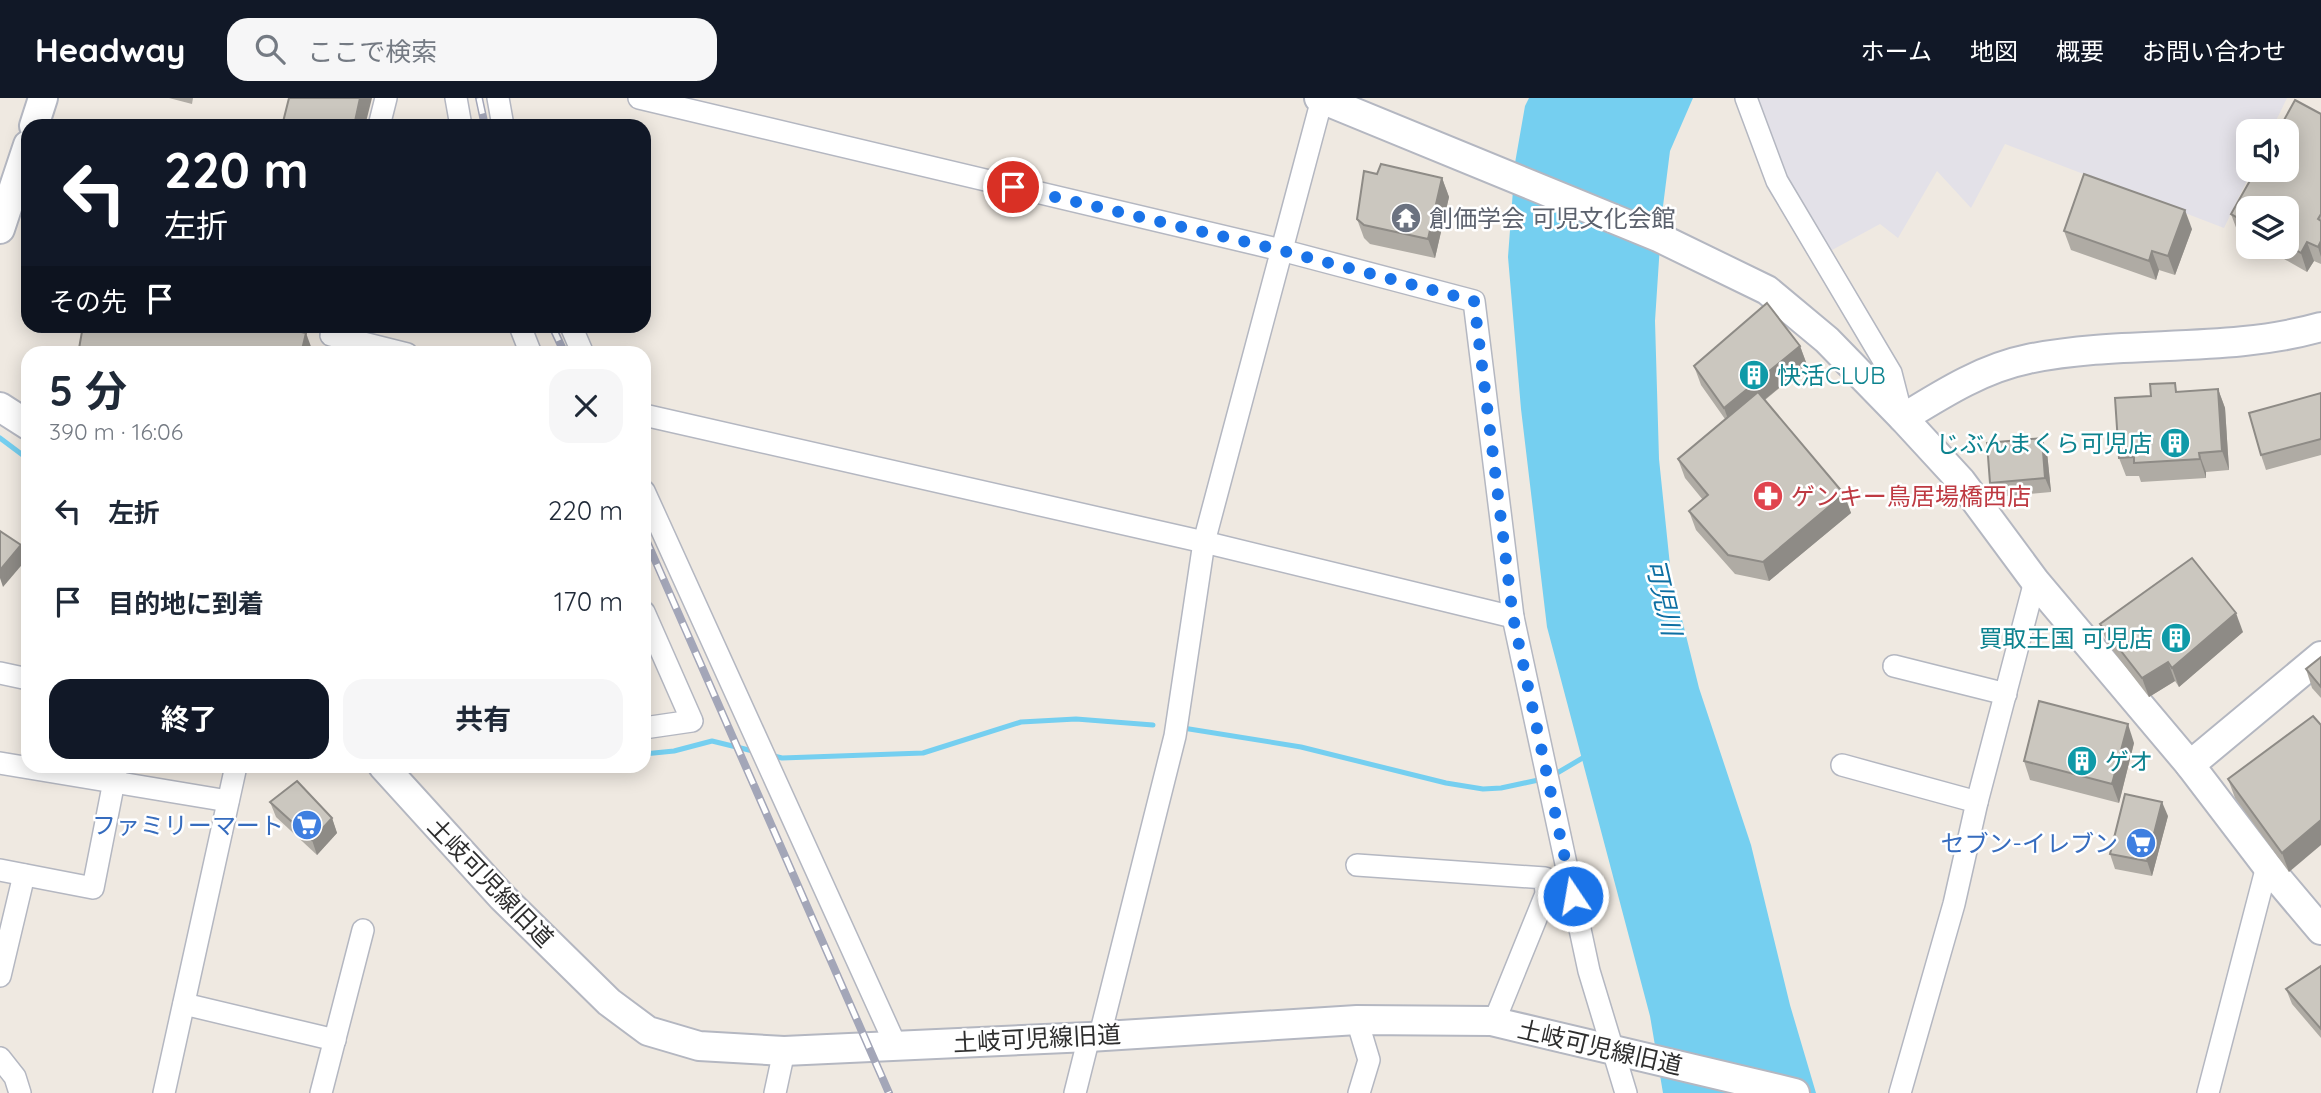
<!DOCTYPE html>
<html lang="ja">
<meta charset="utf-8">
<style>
:root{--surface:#fff;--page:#f6f6f7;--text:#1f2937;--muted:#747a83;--accent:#111827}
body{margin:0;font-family:Quicksand,"Noto Sans JP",sans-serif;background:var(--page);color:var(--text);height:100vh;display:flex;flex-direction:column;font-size:26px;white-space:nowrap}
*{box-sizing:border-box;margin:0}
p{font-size:23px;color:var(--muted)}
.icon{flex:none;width:38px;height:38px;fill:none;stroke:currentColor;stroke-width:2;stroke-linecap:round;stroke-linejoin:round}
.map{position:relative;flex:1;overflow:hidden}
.details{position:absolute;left:21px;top:248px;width:630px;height:427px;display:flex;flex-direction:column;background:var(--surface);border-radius:21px;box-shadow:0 4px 18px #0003}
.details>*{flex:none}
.top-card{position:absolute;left:21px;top:21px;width:630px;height:214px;border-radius:21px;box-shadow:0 4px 18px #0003;background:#111827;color:#fff;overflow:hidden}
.fabs{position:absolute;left:2236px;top:21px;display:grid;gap:14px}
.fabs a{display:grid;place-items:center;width:63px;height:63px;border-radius:14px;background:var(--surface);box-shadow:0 4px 18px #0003;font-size:35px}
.pin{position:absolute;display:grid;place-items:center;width:60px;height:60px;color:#fff;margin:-30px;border:4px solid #fff;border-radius:50%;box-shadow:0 2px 7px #0007}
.me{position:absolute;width:77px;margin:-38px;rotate:348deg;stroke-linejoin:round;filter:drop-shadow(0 0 5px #0008)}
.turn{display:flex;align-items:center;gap:24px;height:147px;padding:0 28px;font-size:32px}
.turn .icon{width:91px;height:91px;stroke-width:2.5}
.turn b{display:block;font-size:49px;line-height:60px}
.then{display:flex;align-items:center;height:66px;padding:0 28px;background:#0003;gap:14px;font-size:26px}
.round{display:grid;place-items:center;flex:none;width:74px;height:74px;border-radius:21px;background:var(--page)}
.summary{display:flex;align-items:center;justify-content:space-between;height:119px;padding:0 28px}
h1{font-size:42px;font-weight:700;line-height:52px}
.action{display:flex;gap:14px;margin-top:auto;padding:14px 28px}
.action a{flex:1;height:80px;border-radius:21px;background:var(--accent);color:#fff;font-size:28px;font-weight:700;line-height:80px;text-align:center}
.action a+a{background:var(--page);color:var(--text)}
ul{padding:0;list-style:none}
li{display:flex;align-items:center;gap:21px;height:91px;padding:0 28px}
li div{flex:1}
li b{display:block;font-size:26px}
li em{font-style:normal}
header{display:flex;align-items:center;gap:42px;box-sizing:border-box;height:98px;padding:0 35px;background:var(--accent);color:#fff}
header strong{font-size:33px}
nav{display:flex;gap:38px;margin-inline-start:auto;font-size:24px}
.search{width:490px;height:63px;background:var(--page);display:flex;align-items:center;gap:18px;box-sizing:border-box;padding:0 24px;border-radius:21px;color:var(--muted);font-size:26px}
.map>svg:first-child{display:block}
.industrial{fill:#e3e1e8}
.water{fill:#75cff0}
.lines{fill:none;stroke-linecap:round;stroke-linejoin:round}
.stream{stroke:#75cff0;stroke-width:5}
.minor-casing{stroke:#b4b7c1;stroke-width:24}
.tertiary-casing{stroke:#b4b7c1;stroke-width:32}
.minor{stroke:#fff;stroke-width:21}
.tertiary{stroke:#fff;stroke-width:28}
.rail-casing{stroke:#a3a6b8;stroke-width:8}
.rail{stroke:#fff;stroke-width:5;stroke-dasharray:16;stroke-linecap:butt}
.wall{fill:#afaba4}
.shaded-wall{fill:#8e8b86}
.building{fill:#cbc7bf;stroke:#8e8b86;stroke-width:2}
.route{stroke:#1a73e8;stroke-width:12;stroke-dasharray:0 21.6}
.labels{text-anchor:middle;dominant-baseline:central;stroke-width:5;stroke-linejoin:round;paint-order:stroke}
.worship-label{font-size:24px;fill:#5b616d;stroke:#fff;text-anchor:start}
.culture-label{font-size:24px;fill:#0d838f;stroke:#fff;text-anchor:start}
.health-label{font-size:24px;fill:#be3a42;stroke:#fff;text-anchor:start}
.shop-label{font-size:24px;fill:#366cbe;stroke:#fff;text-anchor:end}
.street-label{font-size:24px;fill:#2e2e2e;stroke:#fff}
.water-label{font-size:26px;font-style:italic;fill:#0d6fa3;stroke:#fff}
</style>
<header>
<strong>Headway</strong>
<div class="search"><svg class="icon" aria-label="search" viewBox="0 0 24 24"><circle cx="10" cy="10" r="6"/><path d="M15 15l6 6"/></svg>ここで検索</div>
<nav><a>ホーム</a><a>地図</a><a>概要</a><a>お問い合わせ</a></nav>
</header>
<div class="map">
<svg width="2321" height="995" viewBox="0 0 2321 995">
<rect width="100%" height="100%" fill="#efe9e1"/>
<polygon class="industrial" points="1746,0 2287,0 2271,33 2249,33 2249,72 2252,72 2224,130 2005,46 1971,110 1937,73 1898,140 1880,126 1821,158"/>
<polygon class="water" points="1529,0 1693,0 1670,53 1662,116 1655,223 1659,361 1671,477 1699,590 1751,747 1790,907 1816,995 1663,995 1650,918 1547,529 1521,311 1508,159 1515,65 1525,8"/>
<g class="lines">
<g class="stream">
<polyline points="0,340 28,361"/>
<polyline points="1183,630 1301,649 1446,685 1483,691 1501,690 1543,681"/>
<polyline points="644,656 674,653 712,643 757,654"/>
<polyline points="770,657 782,660 923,655 1021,624 1076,621 1153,627"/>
<polyline points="1552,678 1586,658"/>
</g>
<g class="minor-casing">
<g id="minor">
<polyline points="456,0 461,28"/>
<polyline points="498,0 503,28"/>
<polyline points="639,0 1281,152 1474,203 1513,519 1589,873 1626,995"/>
<polyline points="1746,0 1777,83 1891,275 1902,318"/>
<polyline points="379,28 386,0"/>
<polyline points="520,228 531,256"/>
<polyline points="571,228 583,256"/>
<polyline points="331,237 407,256"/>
<polyline points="644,317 1204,444 1513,519"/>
<polyline points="644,393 896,948"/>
<polyline points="644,514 692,623 644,630"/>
<polyline points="1894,568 2006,596"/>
<polyline points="0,575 28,581"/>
<polyline points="0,665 228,703"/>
<polyline points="1842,667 1977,704"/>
<polyline points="1357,767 1545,780 1546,796 1494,924"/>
<polyline points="0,772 93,790 117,668"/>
<polyline points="0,878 24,777"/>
<polyline points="184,906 335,942"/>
<polyline points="1357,922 1369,962 1359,995"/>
<polyline points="1100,937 1175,638 1204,444 1322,1"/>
<polyline points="0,960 15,979 20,995"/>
<polyline points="164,995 236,668"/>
<polyline points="321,995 363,832"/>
<polyline points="775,995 784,953"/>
<polyline points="1075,995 1089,939"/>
<polyline points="1900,995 1954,806 1977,704 2035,483"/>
<polyline points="2208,995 2267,768"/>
</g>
</g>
<g class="tertiary-casing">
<g id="tertiary">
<polyline points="1319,0 1658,139 1767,192 1827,242 1903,320 1961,383 2035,483 2190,667 2267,768 2321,832"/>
<polyline points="34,28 43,0"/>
<polyline points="0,131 28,47"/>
<polyline points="0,309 28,327"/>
<path d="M1903,320c39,-24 80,-50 125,-59 97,-20 198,-5 293,-32"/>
<polyline points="2190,667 2321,558"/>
<polyline points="383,668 502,799 609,904 648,933 699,948 784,953 1089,939 1357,922 1491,923 1795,995"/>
</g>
</g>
<use href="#minor" class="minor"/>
<use href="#tertiary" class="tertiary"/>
<g class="rail-casing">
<g id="rail">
<polyline points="479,0 485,28"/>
<polyline points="552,228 565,256"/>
<polyline points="644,437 889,995"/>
</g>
</g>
<use href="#rail" class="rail"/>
</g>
<g class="wall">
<polygon points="169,0 193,0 192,6"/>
<polygon points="2321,16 2321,166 2314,163 2307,174 2263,149 2287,149 2287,110 2249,110 2249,141 2238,135 2231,116"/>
<polygon points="1377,76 1442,80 1449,99 1435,160 1370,146 1364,140 1357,121"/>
<polygon points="2192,131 2175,177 2159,172 2156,182 2071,152 2064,133"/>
<polygon points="1800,248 1807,267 1765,302 1844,396 1851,415 1769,483 1735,476 1696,432 1689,413 1703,402 1685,380 1678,361 1725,321 1701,287 1694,268"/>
<polygon points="2218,291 2225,310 2229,372 2206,374 2206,380 2141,384 2139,378 2126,378 2119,360 2151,298 2178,294"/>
<polygon points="2321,295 2321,357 2266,372 2261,357"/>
<polygon points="2042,340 2047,354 2051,394 1996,399 1990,385"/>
<polygon points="2100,526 2243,534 2179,589 2175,583 2149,599 2107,545"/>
<polygon points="2321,559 2321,600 2312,590 2306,571"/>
<polygon points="2313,618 2289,774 2235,700 2228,681"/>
<polygon points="2134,645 2119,705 2030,682 2024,663"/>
<polygon points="270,704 332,720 337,735 317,757 276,719"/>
<polygon points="2168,718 2152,778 2115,771 2110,756"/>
<polygon points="2321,868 2321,940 2292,906 2286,891"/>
</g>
<g class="shaded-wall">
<polygon points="360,0 372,0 365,28 354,28"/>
<polygon points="1442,80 1449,99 1435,160 1428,141"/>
<polygon points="2185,112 2192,131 2175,177 2168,158"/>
<polygon points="2321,143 2321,159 2318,149"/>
<polygon points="2307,144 2314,163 2307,174 2301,155"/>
<polygon points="2152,153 2159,172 2156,182 2149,163"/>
<polygon points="306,235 313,254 313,256 301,256"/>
<polygon points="1800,248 1807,267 1731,329 1724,310"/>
<polygon points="2218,291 2225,310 2229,372 2222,353"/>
<polygon points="2042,340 2047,354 2051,394 2045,380"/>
<polygon points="2199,355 2206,374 2206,380 2200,361"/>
<polygon points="1844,396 1851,415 1769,483 1763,464"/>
<polygon points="21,447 26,462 3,489 0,480 0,472"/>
<polygon points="2236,515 2243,534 2179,589 2172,570"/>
<polygon points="2168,564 2175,583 2149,599 2142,580"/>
<polygon points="2128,626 2134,645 2119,705 2112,686"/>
<polygon points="2162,704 2168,718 2152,778 2147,763"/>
<polygon points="332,720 337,735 317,757 312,742"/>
<polygon points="2321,722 2321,747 2289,774 2282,755"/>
</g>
<g class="building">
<polygon points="289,0 360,0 354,28 282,28"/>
<polygon points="2295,2 2321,16 2321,116 2318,121 2321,123 2321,143 2318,149 2307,144 2301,155 2287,147 2287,110 2249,110 2249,126 2231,116 2256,72 2287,72 2287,33 2278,33"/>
<polygon points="1381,66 1442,80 1428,141 1364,127 1357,121 1364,73 1377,76"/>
<polygon points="2084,76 2185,112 2168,158 2152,153 2149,163 2064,133"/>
<polygon points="1767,205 1800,248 1724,310 1694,268"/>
<polygon points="83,228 274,228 306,235 301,256 78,256"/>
<polygon points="2175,285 2176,294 2218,291 2222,353 2199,355 2200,361 2134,365 2134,359 2119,360 2115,300 2151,298 2150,286"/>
<polygon points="1758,294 1844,396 1763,464 1728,457 1689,413 1708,397 1678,361"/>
<polygon points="2321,295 2321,341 2261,357 2249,315"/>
<polygon points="2042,340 2045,380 1990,385 1987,345"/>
<polygon points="0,433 21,447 0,472"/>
<polygon points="2192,460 2236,515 2172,570 2168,564 2142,580 2100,526"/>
<polygon points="2321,559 2321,589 2306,571"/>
<polygon points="2039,603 2128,626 2112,686 2024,663"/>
<polygon points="2313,618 2321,627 2321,722 2282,755 2228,681"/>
<polygon points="297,683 332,720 312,742 270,704"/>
<polygon points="2125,696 2162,704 2147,763 2110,756"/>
<polygon points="2321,868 2321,931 2286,891"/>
</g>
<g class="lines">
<polyline class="route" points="1013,89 1280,152 1474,203 1513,519 1573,798"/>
</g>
<defs>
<g id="temple-disc" transform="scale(1.575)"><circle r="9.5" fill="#6b7280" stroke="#fff"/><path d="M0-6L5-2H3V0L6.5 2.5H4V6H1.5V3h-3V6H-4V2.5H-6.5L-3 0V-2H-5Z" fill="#fff"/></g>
<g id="building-disc" transform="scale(1.575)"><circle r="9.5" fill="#0f9aa8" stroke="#fff"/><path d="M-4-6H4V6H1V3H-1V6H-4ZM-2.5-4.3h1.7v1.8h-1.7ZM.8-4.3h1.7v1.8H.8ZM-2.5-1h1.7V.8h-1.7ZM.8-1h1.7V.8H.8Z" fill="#fff"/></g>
<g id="pharmacy-disc" transform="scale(1.575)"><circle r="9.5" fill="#e0444e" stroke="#fff"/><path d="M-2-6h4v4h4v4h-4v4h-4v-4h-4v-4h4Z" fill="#fff"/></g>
<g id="supermarket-disc" transform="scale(1.575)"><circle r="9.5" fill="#3f7fe0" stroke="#fff"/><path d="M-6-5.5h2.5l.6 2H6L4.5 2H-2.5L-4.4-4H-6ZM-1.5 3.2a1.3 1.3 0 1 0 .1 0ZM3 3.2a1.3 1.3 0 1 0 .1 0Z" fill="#fff"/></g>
</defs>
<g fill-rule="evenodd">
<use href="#temple-disc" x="1406" y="120"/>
<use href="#building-disc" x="1754" y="277"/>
<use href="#building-disc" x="2175" y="345"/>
<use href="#pharmacy-disc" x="1768" y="398"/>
<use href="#building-disc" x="2176" y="540"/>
<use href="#building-disc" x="2082" y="663"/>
<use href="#supermarket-disc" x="307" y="727"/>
<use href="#supermarket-disc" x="2141" y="745"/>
</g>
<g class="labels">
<g class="worship-label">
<text x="1429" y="120">創価学会 可児文化会館</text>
</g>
<g class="culture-label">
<text x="1777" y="277">快活CLUB</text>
<text x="2152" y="345" text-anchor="end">じぶんまくら可児店</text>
<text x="2153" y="540" text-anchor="end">買取王国 可児店</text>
<text x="2105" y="663">ゲオ</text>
</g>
<g class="health-label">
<text x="1791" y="398">ゲンキー鳥居場橋西店</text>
</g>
<g class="shop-label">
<text x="284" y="727">ファミリーマート</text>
<text x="2118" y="745">セブン-イレブン</text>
</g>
<g class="street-label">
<text transform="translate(491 784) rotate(46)">土岐可児線旧道</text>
<text transform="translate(1037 940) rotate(-3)">土岐可児線旧道</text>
<text transform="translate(1600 949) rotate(13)">土岐可児線旧道</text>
</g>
<g class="water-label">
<text transform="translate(1664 499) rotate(77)">可児川</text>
</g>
</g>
</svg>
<div class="fabs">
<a><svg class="icon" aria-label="sound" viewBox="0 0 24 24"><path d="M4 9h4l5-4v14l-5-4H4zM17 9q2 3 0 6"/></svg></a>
<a><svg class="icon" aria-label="layers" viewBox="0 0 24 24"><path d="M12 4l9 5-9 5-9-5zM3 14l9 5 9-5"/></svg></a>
</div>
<div class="pin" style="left:1013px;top:89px;background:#d93025"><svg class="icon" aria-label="arrive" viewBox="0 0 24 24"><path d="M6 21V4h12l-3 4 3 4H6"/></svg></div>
<svg class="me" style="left:1573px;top:798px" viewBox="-20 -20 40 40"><circle r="17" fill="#1a73e8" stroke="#fff" stroke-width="3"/><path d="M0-11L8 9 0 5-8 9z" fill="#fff"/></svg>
<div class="top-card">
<div class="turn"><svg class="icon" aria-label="left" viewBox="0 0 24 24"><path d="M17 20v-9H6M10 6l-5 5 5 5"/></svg><div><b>220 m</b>左折</div></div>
<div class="then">その先<svg class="icon" aria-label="arrive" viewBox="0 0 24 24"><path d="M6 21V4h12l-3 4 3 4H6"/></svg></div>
</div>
<section class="details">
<div class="summary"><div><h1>5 分</h1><p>390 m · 16:06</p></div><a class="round"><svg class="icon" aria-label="close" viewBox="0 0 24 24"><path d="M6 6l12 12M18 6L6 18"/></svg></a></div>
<ul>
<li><svg class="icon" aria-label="left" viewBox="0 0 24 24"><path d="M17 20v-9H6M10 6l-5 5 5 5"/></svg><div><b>左折</b></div><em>220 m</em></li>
<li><svg class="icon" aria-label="arrive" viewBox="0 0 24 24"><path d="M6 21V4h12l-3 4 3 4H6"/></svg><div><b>目的地に到着</b></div><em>170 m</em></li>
</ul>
<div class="action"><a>終了</a><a>共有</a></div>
</section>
</div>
